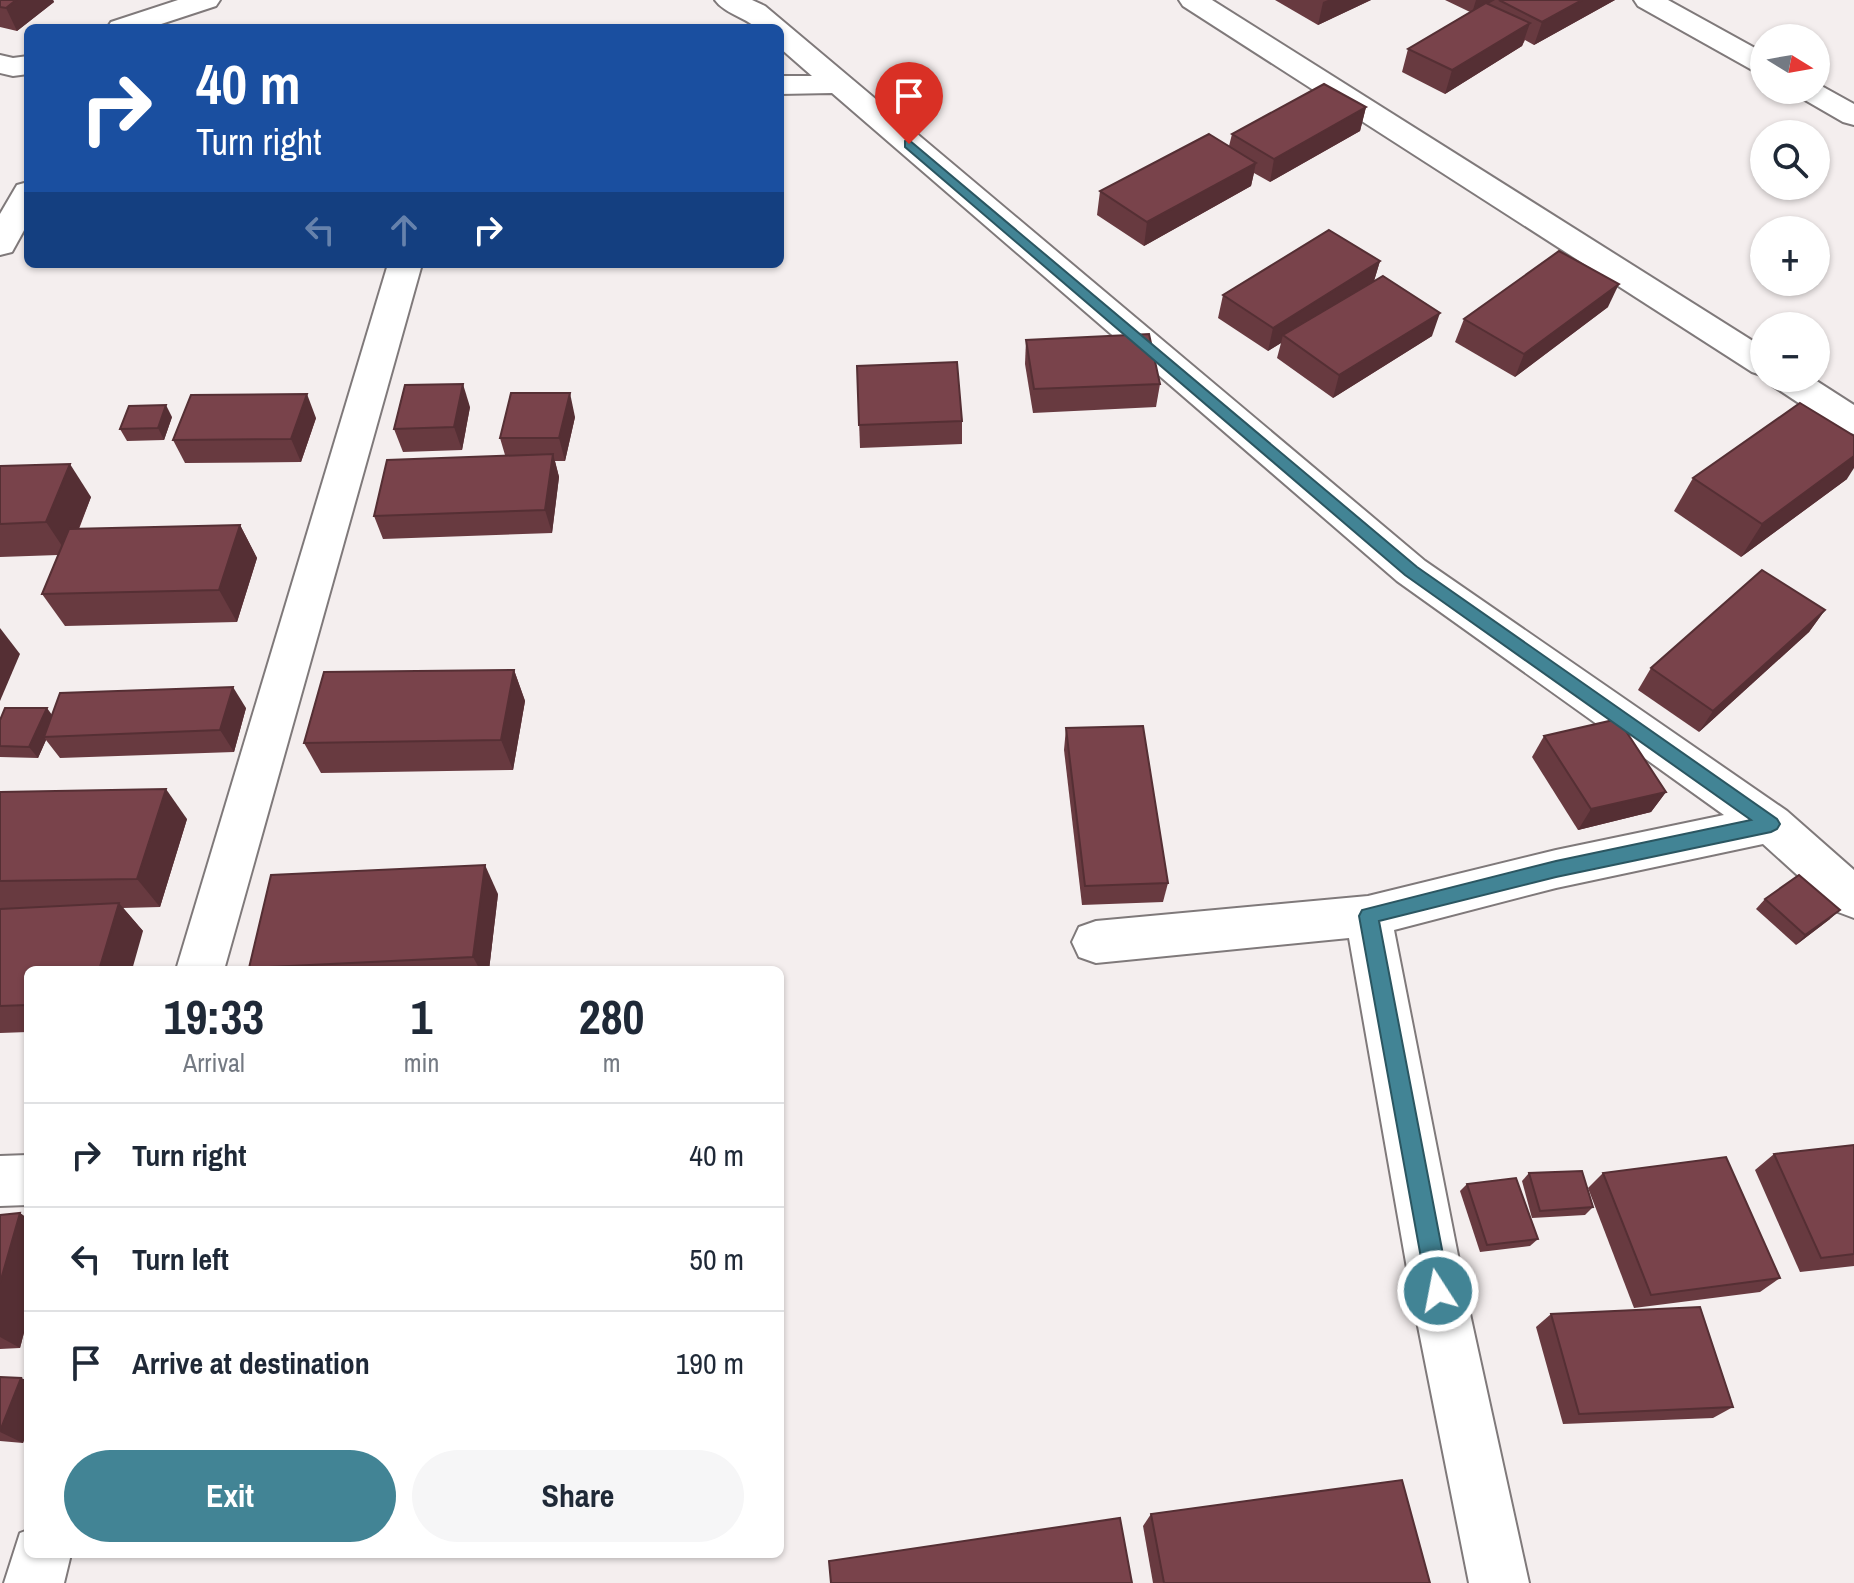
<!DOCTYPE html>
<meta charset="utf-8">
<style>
:root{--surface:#fff;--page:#f6f6f7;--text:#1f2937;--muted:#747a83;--line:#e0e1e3;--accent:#428495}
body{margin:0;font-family:"Archivo Narrow",sans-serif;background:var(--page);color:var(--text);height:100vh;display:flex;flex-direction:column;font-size:30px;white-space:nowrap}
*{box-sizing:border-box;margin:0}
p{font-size:26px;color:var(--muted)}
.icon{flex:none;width:44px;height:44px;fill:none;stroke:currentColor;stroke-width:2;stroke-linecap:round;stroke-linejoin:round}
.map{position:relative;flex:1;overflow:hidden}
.details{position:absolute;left:24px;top:966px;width:760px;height:592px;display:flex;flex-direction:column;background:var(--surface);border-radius:12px;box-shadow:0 2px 6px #0004}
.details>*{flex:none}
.guide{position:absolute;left:24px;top:24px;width:760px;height:244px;border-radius:12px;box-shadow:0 2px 6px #0004;background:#1a4fa0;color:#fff;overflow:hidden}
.needle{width:52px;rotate:101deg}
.buttons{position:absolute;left:1750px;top:24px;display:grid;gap:16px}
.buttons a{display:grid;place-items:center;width:80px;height:80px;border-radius:50%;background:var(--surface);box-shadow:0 2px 6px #0004;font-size:40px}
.pin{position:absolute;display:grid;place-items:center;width:68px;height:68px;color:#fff;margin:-82px -34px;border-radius:50% 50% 50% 0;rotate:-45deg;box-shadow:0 0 8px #0007}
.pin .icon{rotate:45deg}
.me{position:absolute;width:88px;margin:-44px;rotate:349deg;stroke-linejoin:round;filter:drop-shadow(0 0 6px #0008)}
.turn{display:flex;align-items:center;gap:28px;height:168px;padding:0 40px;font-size:36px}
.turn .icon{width:104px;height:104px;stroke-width:2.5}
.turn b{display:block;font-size:56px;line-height:68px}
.lanes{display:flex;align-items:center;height:76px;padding:0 40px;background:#0003;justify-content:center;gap:40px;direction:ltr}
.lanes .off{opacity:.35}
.eta{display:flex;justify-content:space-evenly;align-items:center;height:136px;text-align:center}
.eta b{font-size:48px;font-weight:700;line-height:56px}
.button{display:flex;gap:16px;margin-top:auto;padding:16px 40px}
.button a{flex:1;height:92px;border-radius:48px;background:var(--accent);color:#fff;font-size:32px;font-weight:700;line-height:92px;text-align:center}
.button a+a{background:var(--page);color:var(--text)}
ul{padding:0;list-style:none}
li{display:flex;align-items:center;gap:24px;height:104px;padding:0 40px;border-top:2px solid var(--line)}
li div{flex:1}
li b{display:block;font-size:30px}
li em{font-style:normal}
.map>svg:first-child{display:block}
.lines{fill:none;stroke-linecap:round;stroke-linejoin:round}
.minor-casing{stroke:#7f797a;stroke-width:4}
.minor{fill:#fff;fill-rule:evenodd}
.wall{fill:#683a40}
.shaded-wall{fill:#552f34}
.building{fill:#79434b;stroke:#552f34;stroke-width:2}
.route{fill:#428495;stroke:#2b5661;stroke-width:2}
</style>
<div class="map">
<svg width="1854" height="1583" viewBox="0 0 1854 1583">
<rect width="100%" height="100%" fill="#f4eeee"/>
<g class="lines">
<g class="minor-casing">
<g id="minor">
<polygon points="178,0 220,0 216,6 149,28 107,28 111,22"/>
<path d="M715,0h37l13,6 660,555 362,250 67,59v48l-16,-6 -75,-68 -207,44 -162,42 71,361 64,292h-60l-58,-292 -62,-353 -253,25 -17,-6 -7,-15 7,-15 17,-6 272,-25 188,-46 168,-35 -327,-234 -565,-488 -52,1v-18h32l-32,-28v-20h-23c-13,-11 -33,-15 -42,-28z"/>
<polygon points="1179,0 1212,0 1764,348 1764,376 1752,372 1183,6"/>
<polygon points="1634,0 1668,0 1764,53 1764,74 1754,71 1638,6"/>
<polygon points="0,55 13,58 28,56 28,74 13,76 0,73"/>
<polygon points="1816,83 1854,104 1854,125 1843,122 1798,96 1793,90 1816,90"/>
<polygon points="28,182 28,223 12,252 0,255 0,214 17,185"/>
<polygon points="388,264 422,264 224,970 176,970"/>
<polygon points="1768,378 1812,378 1854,405 1854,434 1841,431 1773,386"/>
<polygon points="28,1155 28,1205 0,1206 0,1156"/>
<polygon points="28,1530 28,1554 71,1554 64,1583 4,1583 20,1533"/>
</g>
</g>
<use href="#minor" class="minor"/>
</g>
<g class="wall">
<polygon points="0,0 53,0 54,2 17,31 0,27"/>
<polygon points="1275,0 1371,0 1318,25"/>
<polygon points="1445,0 1615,0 1534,45 1525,40 1522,46 1445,94 1402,72 1408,49 1470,12"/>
<polygon points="1366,107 1360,131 1270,182 1254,173 1251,186 1144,246 1097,215 1100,191 1229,146 1232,134"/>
<polygon points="1380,261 1374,281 1432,336 1333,398 1277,358 1281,343 1268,351 1218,318 1223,295"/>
<polygon points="1608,307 1515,377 1455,342 1464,319"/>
<polygon points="1026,340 1160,384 1156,407 1033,413 1025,364"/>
<polygon points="857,366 962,421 962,444 860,448"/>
<polygon points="470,407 462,450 403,452 394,429"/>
<polygon points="172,417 164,440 127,441 120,429"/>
<polygon points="575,417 565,461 555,461 559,477 552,533 383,539 374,516 505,455 500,438"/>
<polygon points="316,418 301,462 185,463 173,440"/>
<polygon points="0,466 91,497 79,529 240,525 257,558 237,622 65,626 42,594 58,555 0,557"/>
<polygon points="1693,478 1847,479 1741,557 1674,511"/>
<polygon points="1825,610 1809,632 1699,732 1638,690 1651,668"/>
<polygon points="514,670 525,701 513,770 321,773 304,743"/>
<polygon points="246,708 234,752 60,758 46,740 38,758 0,757 0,746 52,715"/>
<polygon points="1066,728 1168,883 1163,902 1082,905 1064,750"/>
<polygon points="1544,736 1666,792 1651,812 1578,830 1532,757"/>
<polygon points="0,792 187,819 160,907 123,908 143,931 28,970 28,1032 0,1033"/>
<polygon points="498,894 489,970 251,970 249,968"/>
<polygon points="1765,899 1830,919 1796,945 1756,909"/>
<polygon points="1854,1145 1854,1266 1800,1272 1755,1170 1774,1154"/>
<polygon points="1529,1173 1593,1207 1585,1215 1532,1218 1522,1181"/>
<polygon points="1603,1173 1780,1278 1760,1292 1634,1308 1588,1188"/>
<polygon points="1467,1184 1538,1239 1530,1246 1480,1252 1460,1191"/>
<polygon points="20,1213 28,1219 28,1317 20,1348 0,1349 0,1215"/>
<polygon points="1551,1314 1733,1407 1713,1418 1563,1424 1536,1327"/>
<polygon points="0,1377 21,1378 28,1381 28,1429 23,1443 0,1441"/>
<polygon points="1151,1514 1430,1583 1153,1583 1143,1526"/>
</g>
<g class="shaded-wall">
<polygon points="16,0 53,0 54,2 17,31 6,8"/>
<polygon points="1328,0 1371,0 1318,25 1323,2"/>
<polygon points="1476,0 1495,0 1472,13"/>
<polygon points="1582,0 1615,0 1534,45 1542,22"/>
<polygon points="1530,23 1522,46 1445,94 1452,70"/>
<polygon points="1366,107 1360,131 1270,182 1274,159"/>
<polygon points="1256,163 1251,186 1144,246 1147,222"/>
<polygon points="1380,261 1373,284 1283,335 1281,343 1268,351 1273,328"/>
<polygon points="1619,284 1608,307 1515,377 1524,354"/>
<polygon points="1440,313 1432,336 1333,398 1339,375"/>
<polygon points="463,384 470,407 462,450 454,427"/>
<polygon points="570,393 575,417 565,461 559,438"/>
<polygon points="307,394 316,418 301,462 291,439"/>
<polygon points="166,405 172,417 164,440 158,428"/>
<polygon points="553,454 559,477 552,533 545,510"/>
<polygon points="1854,456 1854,468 1847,479 1741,557 1762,524"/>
<polygon points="70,464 91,497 68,555 46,522"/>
<polygon points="240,525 257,558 237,622 219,590"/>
<polygon points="1825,610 1809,632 1699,732 1713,711"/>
<polygon points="0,628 20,654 0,701"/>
<polygon points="514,670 525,701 513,770 501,740"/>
<polygon points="233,687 246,708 234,752 220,730"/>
<polygon points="47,708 55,719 44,737 46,740 38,758 29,747"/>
<polygon points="166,789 187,819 160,907 137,879"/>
<polygon points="1666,792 1651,812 1578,830 1591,809"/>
<polygon points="485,865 498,894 489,970 480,970 473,957"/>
<polygon points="119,903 143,931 132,970 99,970"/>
<polygon points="1840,910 1830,919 1796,945 1805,935"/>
<polygon points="20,1213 28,1219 28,1317 20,1348 0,1337 0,1283"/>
<polygon points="21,1378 28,1381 28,1429 23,1443 0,1432"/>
</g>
<g class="building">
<polygon points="0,0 16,0 6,8 0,7"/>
<polygon points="1499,0 1582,0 1542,22"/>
<polygon points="1486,3 1530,23 1452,70 1408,49"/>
<polygon points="1324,84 1366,107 1274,159 1232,134"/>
<polygon points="1209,134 1256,163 1147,222 1100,191"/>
<polygon points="1329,230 1380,261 1273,328 1223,295"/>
<polygon points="1559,251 1619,284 1524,354 1464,319"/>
<polygon points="1383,276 1440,313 1339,375 1283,335"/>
<polygon points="1149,334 1160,384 1034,389 1026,340"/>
<polygon points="957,362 962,421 859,425 857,366"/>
<polygon points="463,384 454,427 394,429 405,385"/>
<polygon points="511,393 570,393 559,438 500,438"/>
<polygon points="307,394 291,439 173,440 191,395"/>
<polygon points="1800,403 1854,436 1854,456 1762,524 1693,478"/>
<polygon points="166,405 158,428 120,429 129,406"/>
<polygon points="553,454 545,510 374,516 387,460"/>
<polygon points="70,464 46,522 0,524 0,466"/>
<polygon points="240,525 219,590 42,594 69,529"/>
<polygon points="1762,570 1825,610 1713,711 1651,668"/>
<polygon points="514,670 501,740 304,743 324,672"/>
<polygon points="233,687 220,730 44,737 60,693"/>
<polygon points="5,708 47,708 29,747 0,746 0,720"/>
<polygon points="1618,719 1666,792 1591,809 1544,736"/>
<polygon points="1143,726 1168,883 1085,886 1066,728"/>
<polygon points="166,789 137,879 0,881 0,792"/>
<polygon points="485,865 473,957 249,968 271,875"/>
<polygon points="1799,875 1840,910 1805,935 1765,899"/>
<polygon points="119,903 99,970 28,970 28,1005 0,1006 0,909"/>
<polygon points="1854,1145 1854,1254 1821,1258 1774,1154"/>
<polygon points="1726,1157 1780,1278 1651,1295 1603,1173"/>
<polygon points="1582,1171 1593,1207 1540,1211 1529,1173"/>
<polygon points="1516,1178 1538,1239 1487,1245 1467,1184"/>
<polygon points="20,1213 0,1283 0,1215"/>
<polygon points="1700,1307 1733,1407 1579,1414 1551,1314"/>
<polygon points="0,1377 21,1378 0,1431"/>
<polygon points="1402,1480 1430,1583 1164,1583 1151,1514"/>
<polygon points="1120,1518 1132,1583 831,1583 829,1561"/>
</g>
<polygon class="route" points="909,140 1417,567 1777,819 1780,824 1777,829 1771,832 1556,877 1379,921 1450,1291 1446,1299 1438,1302 1430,1299 1427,1291 1359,916 1362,910 1556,861 1751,820 1405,575 905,147 905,141"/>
</svg>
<div class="buttons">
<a><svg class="needle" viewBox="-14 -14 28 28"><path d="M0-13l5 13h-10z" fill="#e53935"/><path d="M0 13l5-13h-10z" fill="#747a83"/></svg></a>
<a><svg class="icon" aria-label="search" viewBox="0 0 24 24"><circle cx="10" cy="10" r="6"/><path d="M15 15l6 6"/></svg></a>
<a>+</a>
<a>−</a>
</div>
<div class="pin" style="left:909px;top:144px;background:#d93025"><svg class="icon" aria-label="arrive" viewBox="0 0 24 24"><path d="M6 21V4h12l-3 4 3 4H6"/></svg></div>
<svg class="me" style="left:1438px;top:1291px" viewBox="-20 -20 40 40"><circle r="17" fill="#428495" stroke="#fff" stroke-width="3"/><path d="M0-11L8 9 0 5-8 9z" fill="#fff"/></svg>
<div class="guide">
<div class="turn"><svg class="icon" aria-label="right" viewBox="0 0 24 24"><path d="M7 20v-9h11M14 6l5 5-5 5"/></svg><div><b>40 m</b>Turn right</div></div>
<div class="lanes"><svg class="icon off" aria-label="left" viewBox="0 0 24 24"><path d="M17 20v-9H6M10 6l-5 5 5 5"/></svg><svg class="icon off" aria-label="ahead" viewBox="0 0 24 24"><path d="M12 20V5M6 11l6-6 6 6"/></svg><svg class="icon" aria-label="right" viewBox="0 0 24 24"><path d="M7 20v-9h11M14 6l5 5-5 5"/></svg></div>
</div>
<section class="details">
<div class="eta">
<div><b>19:33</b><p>Arrival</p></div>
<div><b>1</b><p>min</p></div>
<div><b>280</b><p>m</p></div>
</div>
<ul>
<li><svg class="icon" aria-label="right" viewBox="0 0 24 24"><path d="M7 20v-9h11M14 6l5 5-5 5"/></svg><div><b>Turn right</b></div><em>40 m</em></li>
<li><svg class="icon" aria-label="left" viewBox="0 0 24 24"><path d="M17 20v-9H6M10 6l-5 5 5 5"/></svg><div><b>Turn left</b></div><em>50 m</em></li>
<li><svg class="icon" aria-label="arrive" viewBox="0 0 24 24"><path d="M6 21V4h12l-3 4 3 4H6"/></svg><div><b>Arrive at destination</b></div><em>190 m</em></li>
</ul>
<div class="button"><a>Exit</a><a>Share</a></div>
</section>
</div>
